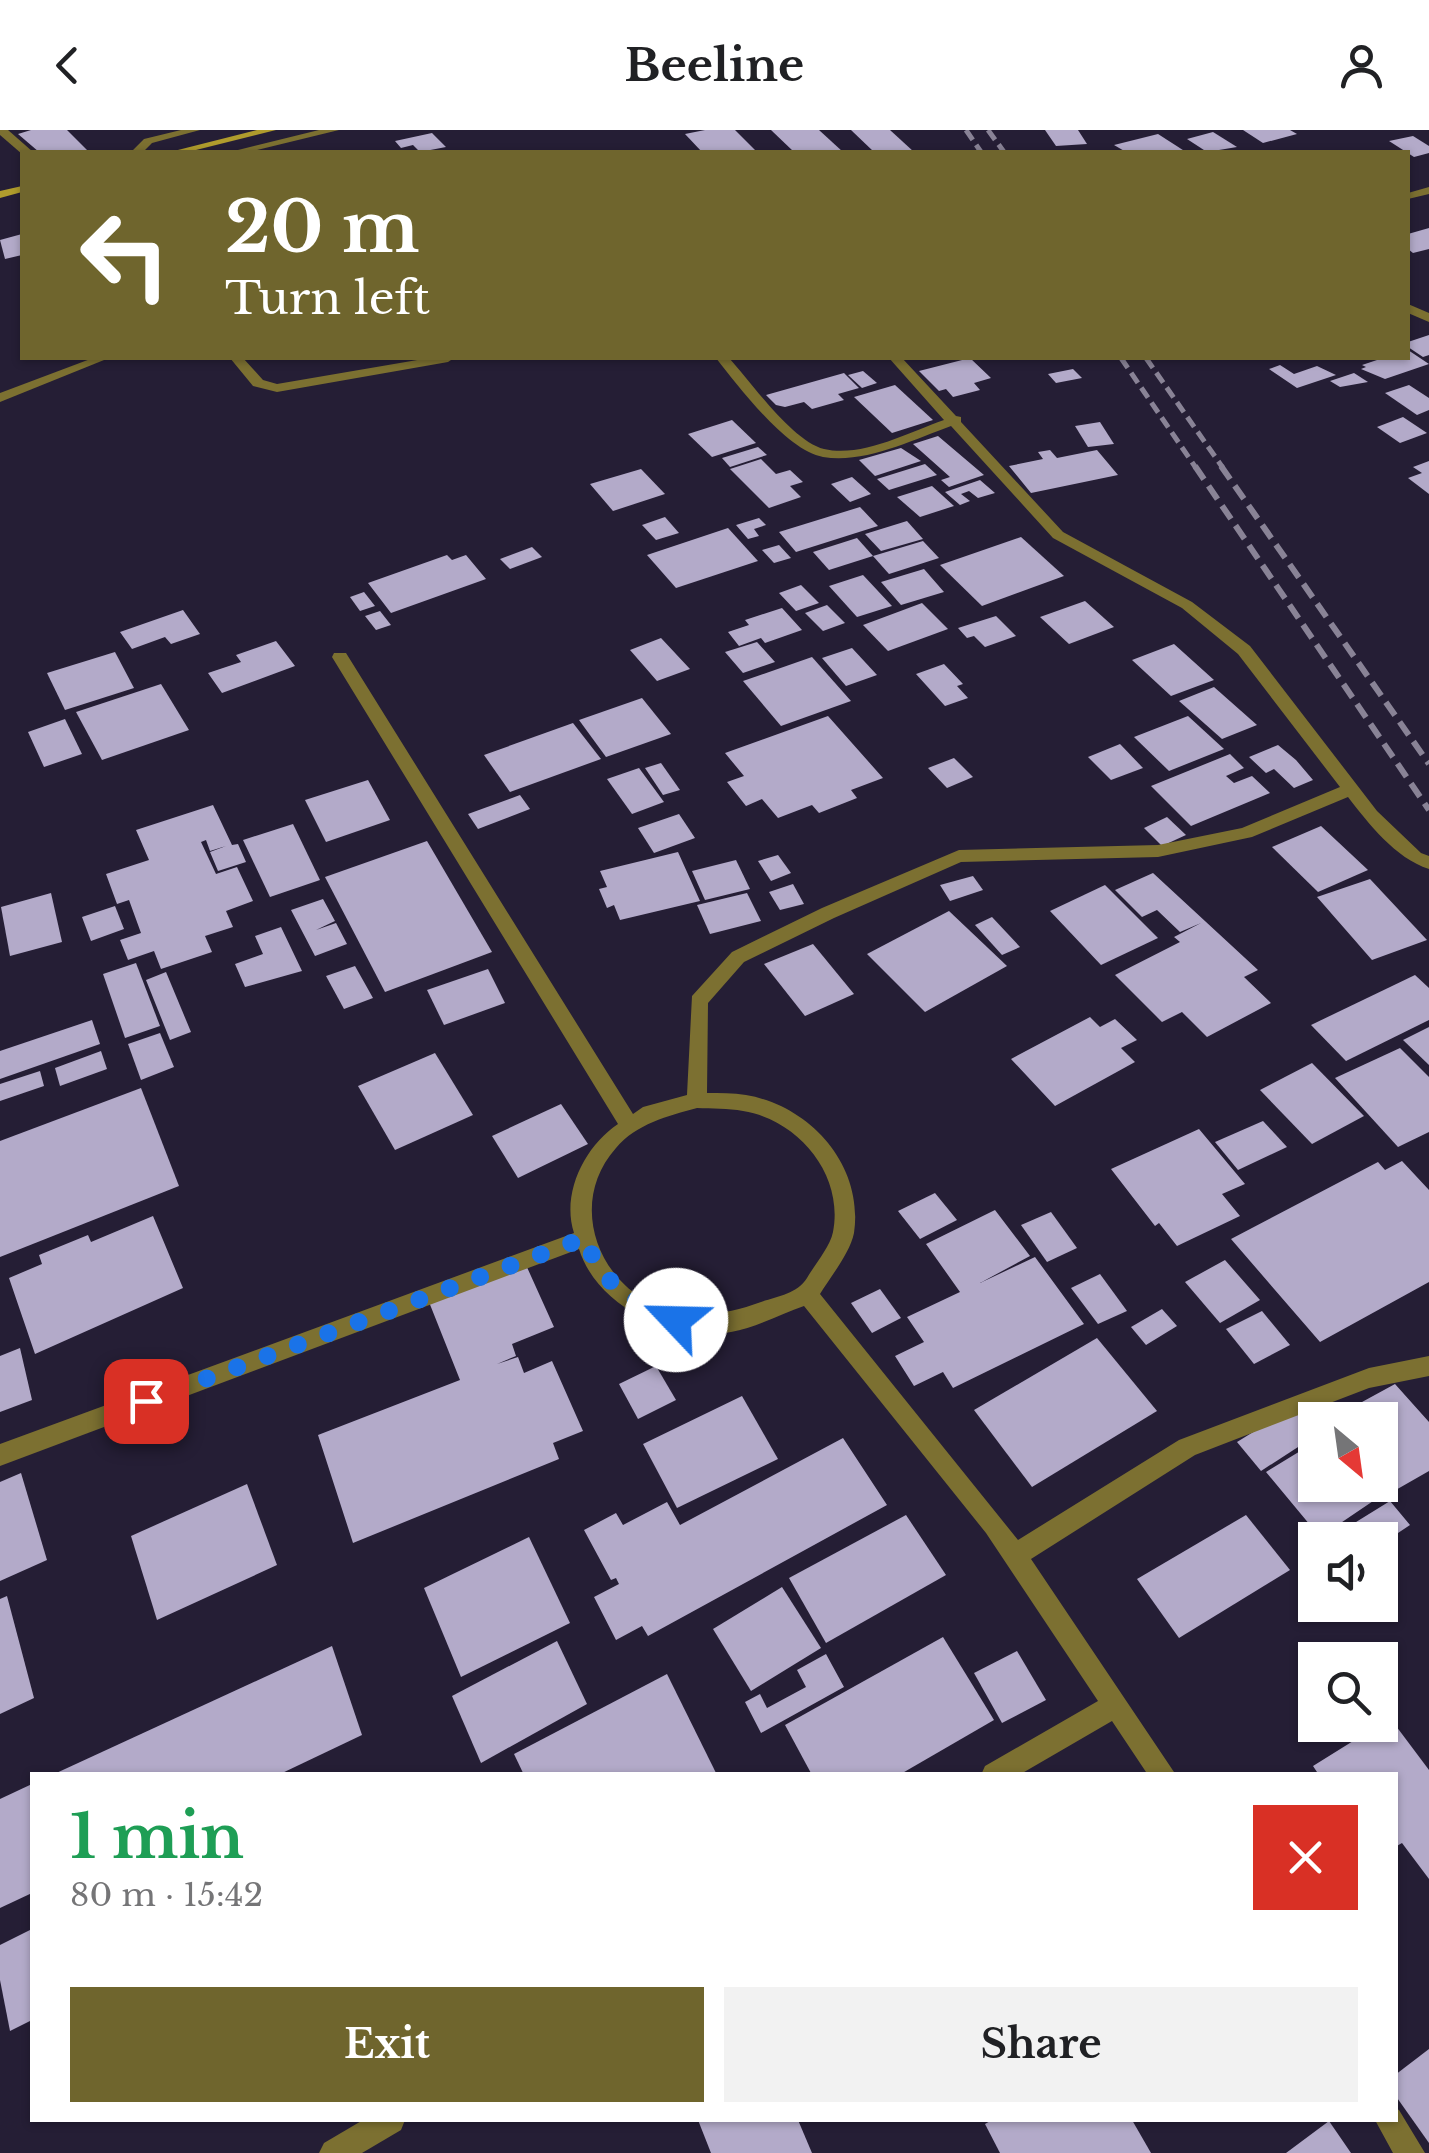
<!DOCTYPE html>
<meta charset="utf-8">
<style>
:root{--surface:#fff;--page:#f2f2f2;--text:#202124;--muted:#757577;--accent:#6f652d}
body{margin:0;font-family:"Libre Baskerville",serif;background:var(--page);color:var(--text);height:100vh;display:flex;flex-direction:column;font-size:38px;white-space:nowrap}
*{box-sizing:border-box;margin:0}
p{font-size:32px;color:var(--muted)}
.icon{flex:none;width:55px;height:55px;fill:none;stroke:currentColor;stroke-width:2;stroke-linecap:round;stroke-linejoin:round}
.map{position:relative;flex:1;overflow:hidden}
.details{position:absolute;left:30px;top:1642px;width:1368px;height:350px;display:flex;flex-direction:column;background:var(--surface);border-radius:0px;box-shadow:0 2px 8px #0004}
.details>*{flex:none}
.banner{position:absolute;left:20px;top:20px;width:1390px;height:210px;border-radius:0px;box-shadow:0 2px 8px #0004;background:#6f652d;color:#fff;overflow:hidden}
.needle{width:65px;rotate:151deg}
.controls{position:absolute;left:1298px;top:1272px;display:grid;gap:20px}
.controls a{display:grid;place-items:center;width:100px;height:100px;border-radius:0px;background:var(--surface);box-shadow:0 2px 8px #0004;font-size:50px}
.pin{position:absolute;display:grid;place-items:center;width:85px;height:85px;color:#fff;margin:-42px;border-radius:20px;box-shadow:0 5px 15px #0006}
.me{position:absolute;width:110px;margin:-55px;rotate:294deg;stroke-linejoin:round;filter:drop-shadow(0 0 8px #0008)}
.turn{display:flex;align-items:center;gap:35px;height:210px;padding:0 40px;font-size:45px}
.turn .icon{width:130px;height:130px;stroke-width:2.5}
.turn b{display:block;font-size:70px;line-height:85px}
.round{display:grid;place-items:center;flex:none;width:105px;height:105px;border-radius:0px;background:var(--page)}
.head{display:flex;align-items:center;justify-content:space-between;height:170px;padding:0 40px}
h1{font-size:60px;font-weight:700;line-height:75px;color:#1e9e55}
.primary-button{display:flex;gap:20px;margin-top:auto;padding:20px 40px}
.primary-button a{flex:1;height:115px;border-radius:0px;background:var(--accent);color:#fff;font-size:40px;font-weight:700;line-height:115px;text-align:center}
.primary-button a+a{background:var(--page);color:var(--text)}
header{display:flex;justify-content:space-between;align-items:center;height:130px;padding:0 40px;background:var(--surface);font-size:45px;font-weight:700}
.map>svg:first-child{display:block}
.building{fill:#b3aac9}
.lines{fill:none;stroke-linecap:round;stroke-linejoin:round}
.street{fill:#7c7031;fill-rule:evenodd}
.secondary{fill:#b09c2d;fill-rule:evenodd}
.rail-far1{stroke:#898396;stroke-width:5;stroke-dasharray:12 6;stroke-linecap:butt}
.rail{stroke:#898396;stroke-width:6;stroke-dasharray:16 8;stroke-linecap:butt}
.route{stroke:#1a73e8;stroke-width:18;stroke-dasharray:0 32.4}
</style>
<header><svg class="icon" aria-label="back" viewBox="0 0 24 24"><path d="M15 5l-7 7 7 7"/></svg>Beeline<svg class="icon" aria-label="person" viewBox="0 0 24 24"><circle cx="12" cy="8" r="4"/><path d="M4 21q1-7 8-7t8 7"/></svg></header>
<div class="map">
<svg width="1429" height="2023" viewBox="0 0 1429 2023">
<rect width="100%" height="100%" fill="#251e35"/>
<g class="building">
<polygon points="31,0 67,0 87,20 39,22 18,4"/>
<polygon points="705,0 735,0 757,22 702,22 685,4"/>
<polygon points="771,0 819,0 843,22 794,22"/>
<polygon points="851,0 890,0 914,22 874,22"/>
<polygon points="1045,0 1078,0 1087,14 1056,16"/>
<polygon points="1243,0 1290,0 1297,4 1263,13"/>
<polygon points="1213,2 1237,17 1207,22 1187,9"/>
<polygon points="432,3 446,17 420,22 413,15 401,18 395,11"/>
<polygon points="1158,4 1186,22 1126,22 1114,15"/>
<polygon points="1413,6 1429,16 1429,23 1414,27 1389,11"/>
<polygon points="1429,98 1429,119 1413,123 1408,119 1408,104"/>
<polygon points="22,104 22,125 5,129 0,110"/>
<polygon points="1429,205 1429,225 1423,227 1408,217 1408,212"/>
<polygon points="1408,220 1429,234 1385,249 1361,239 1366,237 1362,235 1377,230 1374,228 1408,228"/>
<polygon points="970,228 991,248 974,253 980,260 953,267 946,259 939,261 919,241"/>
<polygon points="1280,235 1294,244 1317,236 1336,245 1297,258 1269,239"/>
<polygon points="1073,239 1082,248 1056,253 1048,244"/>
<polygon points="863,241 877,253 862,258 848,245"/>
<polygon points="844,243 859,258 838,264 844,270 812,279 804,272 785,277 776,275 766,265"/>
<polygon points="1354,243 1368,252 1340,257 1330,251"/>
<polygon points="895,255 933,290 892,303 854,267"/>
<polygon points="1409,255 1429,268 1429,280 1417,285 1385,263"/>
<polygon points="1403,287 1427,303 1400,313 1377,297"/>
<polygon points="732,290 756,313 712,327 688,304"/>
<polygon points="1100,292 1114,314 1088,317 1075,296"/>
<polygon points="938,306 984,345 949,357 941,350 950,347 913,314"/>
<polygon points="758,317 767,325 730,337 722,328"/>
<polygon points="901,318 921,331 875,346 859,330"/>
<polygon points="1050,320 1057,328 1097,320 1118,345 1031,363 1009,336 1043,329 1038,322"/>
<polygon points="761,329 776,344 790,340 803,352 790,356 801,367 769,378 730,339"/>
<polygon points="1429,331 1429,364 1408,348 1422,343 1413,337"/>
<polygon points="925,334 937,345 889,360 877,349"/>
<polygon points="641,339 665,364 613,381 590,354"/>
<polygon points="852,347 871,364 850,372 831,354"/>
<polygon points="980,350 995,363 978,368 969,361 961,364 970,371 960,375 945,362"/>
<polygon points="932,356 954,376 920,387 897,367"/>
<polygon points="860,377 878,396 796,422 779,402"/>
<polygon points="665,387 679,403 656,410 642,395"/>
<polygon points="759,388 766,395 754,399 759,406 748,409 736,395"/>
<polygon points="907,391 923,409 881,421 865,404"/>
<polygon points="728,398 758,431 676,458 647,425"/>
<polygon points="1021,407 1064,446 982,476 940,435"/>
<polygon points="857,408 873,426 829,440 813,422"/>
<polygon points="923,411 939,428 889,444 873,426"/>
<polygon points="779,415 791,428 774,433 762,420"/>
<polygon points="532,417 542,427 510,439 500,429"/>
<polygon points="447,425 452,430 466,425 486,449 391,483 368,453"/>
<polygon points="924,439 944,462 901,475 881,452"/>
<polygon points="863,445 892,476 857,487 829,456"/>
<polygon points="801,455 819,473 796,481 779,463"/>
<polygon points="364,462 375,476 360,481 350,467"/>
<polygon points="1085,471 1114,497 1069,514 1040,487"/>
<polygon points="922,473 948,499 888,521 863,495"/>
<polygon points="827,475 845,493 823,501 805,483"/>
<polygon points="782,478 802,500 765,513 761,508 739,516 728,502 749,495 745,490"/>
<polygon points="183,480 200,504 171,514 165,507 132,519 120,502"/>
<polygon points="380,481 391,495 376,500 365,486"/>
<polygon points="996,486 1016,506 985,517 974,506 967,508 958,498"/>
<polygon points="661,508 690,539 657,551 630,520"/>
<polygon points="276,511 295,536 222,563 208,543 241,532 236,525"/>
<polygon points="757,512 775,532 743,543 725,522"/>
<polygon points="1174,514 1214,550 1171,566 1132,530"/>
<polygon points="852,518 877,545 846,556 822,528"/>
<polygon points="115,522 134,558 65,580 47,543"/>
<polygon points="812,527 851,571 781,596 743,551"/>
<polygon points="944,534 963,554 957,556 968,568 945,576 916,544"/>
<polygon points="161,554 189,600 102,630 76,582"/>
<polygon points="1214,557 1257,595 1222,609 1179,571"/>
<polygon points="642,568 671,604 606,627 579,590"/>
<polygon points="828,586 883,648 851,660 857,668 819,683 812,675 778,688 762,669 746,676 727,652 744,646 725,623"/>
<polygon points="1188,586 1224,619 1169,641 1134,607"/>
<polygon points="65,589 82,624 44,637 28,602"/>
<polygon points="573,593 601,629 510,662 484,625"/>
<polygon points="1120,614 1143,638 1111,650 1088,627"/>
<polygon points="1278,615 1296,630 1313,650 1294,658 1274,639 1266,643 1249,627"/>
<polygon points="1230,624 1244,638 1226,646 1234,653 1252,646 1270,663 1191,696 1151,656"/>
<polygon points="954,628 973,647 947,658 928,638"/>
<polygon points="661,633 680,660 663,665 645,638"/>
<polygon points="639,638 664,672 632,684 607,649"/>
<polygon points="368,650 390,690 326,712 305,670"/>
<polygon points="520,665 530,679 478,699 468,684"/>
<polygon points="213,675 232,715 238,714 246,732 218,741 210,722 226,716 210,721 206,710 201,712 216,744 237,737 253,771 226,781 233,797 205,806 212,822 161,839 154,821 128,830 120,810 141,803 129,770 117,774 106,744 149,730 136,700"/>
<polygon points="679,684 695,708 654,723 638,698"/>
<polygon points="1167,687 1186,705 1162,716 1144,698"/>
<polygon points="293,694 320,750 270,767 243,710"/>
<polygon points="1321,696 1368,740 1318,762 1272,717"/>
<polygon points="427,711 492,822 385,862 325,747"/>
<polygon points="678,722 700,771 620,790 614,775 607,778 599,759 607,757 600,741"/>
<polygon points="778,725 791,743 771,751 758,731"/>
<polygon points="736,730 750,759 705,770 692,741"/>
<polygon points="1153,743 1258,840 1244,847 1271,873 1207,907 1182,882 1162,892 1115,845 1180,812 1174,807 1201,793 1180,802 1157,780 1142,787 1115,760"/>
<polygon points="973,746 983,760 950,771 940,755"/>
<polygon points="1370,749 1427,810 1372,830 1317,767"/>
<polygon points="793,754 804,774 780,780 769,762"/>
<polygon points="1105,755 1158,808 1101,835 1050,781"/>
<polygon points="51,763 62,812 10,826 1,777"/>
<polygon points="747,763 761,791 710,804 697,775"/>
<polygon points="323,769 335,791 316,800 336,793 347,814 315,826 291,780"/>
<polygon points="115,776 124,799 91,811 82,787"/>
<polygon points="949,781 1007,836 925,882 867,824"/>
<polygon points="992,787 1020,817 1002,825 975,795"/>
<polygon points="281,797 302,841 245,857 235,834 263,824 255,806"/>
<polygon points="813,814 854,864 805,886 764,834"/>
<polygon points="136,833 160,896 125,908 103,844"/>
<polygon points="355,836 373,868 344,879 326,846"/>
<polygon points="488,839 505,873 444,895 427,860"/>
<polygon points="166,842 191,902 170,910 146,850"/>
<polygon points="1415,845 1429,858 1429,890 1346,931 1311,895"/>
<polygon points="1090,887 1100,897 1115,889 1137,910 1121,918 1135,932 1055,976 1011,929"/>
<polygon points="92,890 100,914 0,949 0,921"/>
<polygon points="1429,897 1429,935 1403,910"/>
<polygon points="160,903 174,937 141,950 128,914"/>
<polygon points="1400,918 1429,947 1429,1002 1398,1017 1335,948"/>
<polygon points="101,921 107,939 60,956 55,938"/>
<polygon points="435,923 473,985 395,1020 358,956"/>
<polygon points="1312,933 1364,986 1312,1014 1260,960"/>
<polygon points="40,941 44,956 0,971 0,954"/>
<polygon points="141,958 179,1056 0,1127 0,1011"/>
<polygon points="561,974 588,1014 518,1048 492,1006"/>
<polygon points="1263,991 1287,1017 1238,1040 1215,1012"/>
<polygon points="1199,999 1245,1054 1222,1064 1240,1086 1177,1116 1159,1093 1155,1096 1111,1039"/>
<polygon points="1402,1031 1429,1060 1429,1152 1320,1212 1231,1109 1378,1032 1385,1040"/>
<polygon points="935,1063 957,1090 920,1109 898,1081"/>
<polygon points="995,1080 1030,1126 980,1153 1035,1127 1084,1194 953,1258 943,1242 914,1256 895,1226 924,1212 907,1187 960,1162 926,1114"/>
<polygon points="1051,1082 1077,1118 1047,1132 1021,1095"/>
<polygon points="153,1086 183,1158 35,1224 9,1148 42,1134 39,1125 88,1105 91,1112"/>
<polygon points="1225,1130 1260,1170 1220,1193 1185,1152"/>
<polygon points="526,1135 554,1197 512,1214 516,1226 497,1234 518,1227 524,1243 552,1231 583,1301 553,1313 559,1329 353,1413 318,1305 460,1250 429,1172"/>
<polygon points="1100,1144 1127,1181 1098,1194 1071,1158"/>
<polygon points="880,1159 901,1188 872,1203 851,1173"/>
<polygon points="1162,1179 1177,1196 1146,1215 1131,1197"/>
<polygon points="1262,1181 1290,1215 1254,1234 1226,1199"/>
<polygon points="1097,1208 1157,1281 1032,1357 974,1280"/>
<polygon points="20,1218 32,1270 0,1282 0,1226"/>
<polygon points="656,1236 676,1270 638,1289 619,1254"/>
<polygon points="1395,1254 1429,1292 1429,1341 1394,1361 1380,1345 1380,1290 1329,1290"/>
<polygon points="742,1266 778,1329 677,1378 643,1314"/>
<polygon points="1302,1272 1318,1290 1315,1306 1261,1341 1237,1312"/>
<polygon points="843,1308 887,1375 648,1506 642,1496 616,1510 594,1467 619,1454 616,1448 611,1450 584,1400 616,1383 623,1395 667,1372 680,1395"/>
<polygon points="1315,1312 1315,1355 1374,1355 1382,1365 1320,1407 1266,1342"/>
<polygon points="21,1343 47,1430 0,1451 0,1352"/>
<polygon points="247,1354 277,1435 157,1490 131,1406"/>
<polygon points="1390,1371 1410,1395 1380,1415 1380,1410 1359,1410 1348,1397"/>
<polygon points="906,1385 946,1445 826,1513 789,1448"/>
<polygon points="1246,1385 1290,1440 1179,1508 1137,1449"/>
<polygon points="529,1407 570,1493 461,1547 424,1458"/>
<polygon points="782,1457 821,1518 751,1561 713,1499"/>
<polygon points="7,1466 34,1568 0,1584 0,1469"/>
<polygon points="943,1507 994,1590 899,1645 812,1645 785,1595"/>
<polygon points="557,1511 587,1574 481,1633 452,1566"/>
<polygon points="332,1516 362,1605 278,1645 52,1645"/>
<polygon points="1017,1521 1046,1570 1002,1593 974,1543"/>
<polygon points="826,1524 844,1557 761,1603 745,1572 760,1564 767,1578 806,1557 797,1540"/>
<polygon points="667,1544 717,1645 524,1645 514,1624"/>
<polygon points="1390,1588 1429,1640 1429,1749 1402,1713 1395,1717 1395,1645 1319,1645 1313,1636"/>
<polygon points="32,1654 32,1763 0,1778 0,1669"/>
<polygon points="32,1799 32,1890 10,1901 0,1850 0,1815"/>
<polygon points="1429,1919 1429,2013 1395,1965 1395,1945"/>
<polygon points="698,1990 798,1990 812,2023 711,2023"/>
<polygon points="992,1990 1132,1990 1151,2023 1000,2023 985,1994"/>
<polygon points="1329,1991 1351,2023 1286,2023"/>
</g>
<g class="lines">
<g class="street">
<polygon points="0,0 8,0 33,22 22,24 0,5"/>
<polygon points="181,0 200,0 152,13 143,22 131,22 144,9"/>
<polygon points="319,0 339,0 249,22 230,22"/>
<polygon points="1429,57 1429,64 1408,69 1408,63"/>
<polygon points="1408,174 1429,183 1429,192 1408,183"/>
<polygon points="93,228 109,228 0,272 0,263"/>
<polygon points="230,228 243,228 263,250 277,254 429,228 454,228 448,232 277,262 253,256"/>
<path d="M716,228h13c22,24 63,83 95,91 38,9 85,-17 120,-29l-55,-62h13l54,58 5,1v5l102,110 129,70 58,44 127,165 44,42 8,3v13c-34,-11 -60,-45 -81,-72l-96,40 -94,20 -197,5 -127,56 -90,44 -36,41 -1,90c13,0 26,0 39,2 65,11 118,71 108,138 -4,20 -23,43 -34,61l198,246 161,-100 190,-72 60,-12v20l-60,12 -174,67 -164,104 145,216h-28l-36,-54 -93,54h-38l4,-9 113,-65 -112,-168 -182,-227c-23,8 -49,22 -73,26 -59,10 -134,-25 -152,-83l-579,217v-22l574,-211c-13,-40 11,-87 44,-109l-286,-467 2,-4h12l287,461 10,-7 44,-12 5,-99 40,-44 90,-44 137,-58 199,-5 84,-17 98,-41 -102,-133 -56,-46 -129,-70 -102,-112c-39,14 -86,38 -128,31 -36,-6 -85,-71 -107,-99zM697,978c15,1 31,0 46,3 56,9 101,64 90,121 -3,15 -18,32 -26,46 -10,16 -29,18 -46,24 -27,10 -53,15 -82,10 -76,-13 -116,-105 -63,-164 20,-24 52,-32 81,-40z"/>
<polygon points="1395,1978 1399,1980 1425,2023 1393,2023 1375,1990 1395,1990"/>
<polygon points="363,1990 405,1990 401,2000 362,2023 319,2023 324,2013"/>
</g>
<g class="secondary">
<polygon points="257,0 276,0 188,22 170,22"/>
<polygon points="22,56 22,62 0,68 0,61"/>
</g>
<g class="rail-far1">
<polyline points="966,0 981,22"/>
<polyline points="988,0 1004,22"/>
<polyline points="1121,228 1196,338"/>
<polyline points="1146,228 1223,338"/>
</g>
<g class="rail">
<polyline points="1195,336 1429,680"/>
<polyline points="1221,336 1429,634"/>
</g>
</g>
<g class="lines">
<path class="route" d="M146,1271l439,-163c16,47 48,64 91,82"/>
</g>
</svg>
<div class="controls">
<a><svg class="needle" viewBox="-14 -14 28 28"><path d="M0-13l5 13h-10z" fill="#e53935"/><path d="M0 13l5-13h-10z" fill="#757577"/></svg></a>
<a><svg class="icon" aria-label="sound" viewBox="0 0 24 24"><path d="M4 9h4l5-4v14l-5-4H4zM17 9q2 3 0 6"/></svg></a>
<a><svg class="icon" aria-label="search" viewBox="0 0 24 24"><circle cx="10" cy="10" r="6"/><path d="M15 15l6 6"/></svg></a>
</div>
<div class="pin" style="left:146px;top:1271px;background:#d93025"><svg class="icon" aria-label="arrive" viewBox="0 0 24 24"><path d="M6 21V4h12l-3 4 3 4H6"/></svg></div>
<svg class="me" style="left:676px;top:1190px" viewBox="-20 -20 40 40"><circle r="19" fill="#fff"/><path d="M0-13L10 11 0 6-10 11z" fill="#1a73e8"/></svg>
<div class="banner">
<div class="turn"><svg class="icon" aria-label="left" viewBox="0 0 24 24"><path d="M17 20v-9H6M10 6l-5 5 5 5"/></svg><div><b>20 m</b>Turn left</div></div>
</div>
<section class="details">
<div class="head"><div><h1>1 min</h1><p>80 m · 15:42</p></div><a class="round" style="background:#d93025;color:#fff"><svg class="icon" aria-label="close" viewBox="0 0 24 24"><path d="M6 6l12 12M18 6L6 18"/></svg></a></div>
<div class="primary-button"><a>Exit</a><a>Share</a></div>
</section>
</div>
